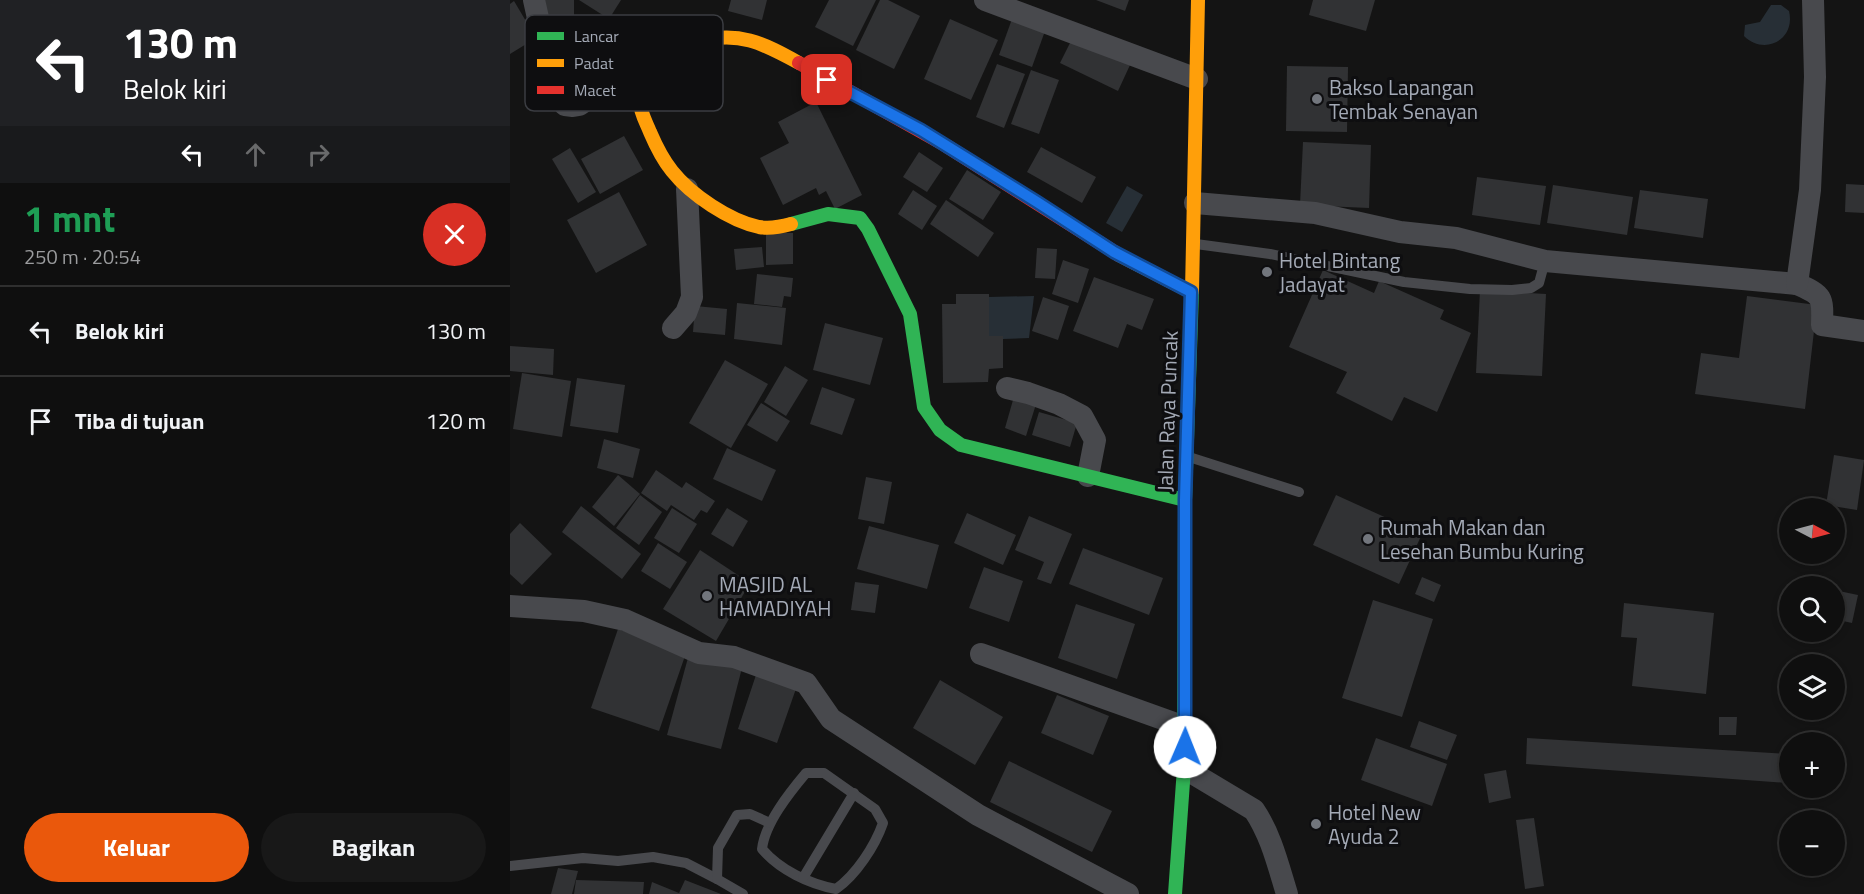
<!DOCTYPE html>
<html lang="id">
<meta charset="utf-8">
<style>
:root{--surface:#0f0f0f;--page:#181818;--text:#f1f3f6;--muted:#9b9c9e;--line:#2f2f2f;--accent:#ea580c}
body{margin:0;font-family:"Titillium Web",sans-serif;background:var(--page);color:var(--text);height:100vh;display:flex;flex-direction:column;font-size:22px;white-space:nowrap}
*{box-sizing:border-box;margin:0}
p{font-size:20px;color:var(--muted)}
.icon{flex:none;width:33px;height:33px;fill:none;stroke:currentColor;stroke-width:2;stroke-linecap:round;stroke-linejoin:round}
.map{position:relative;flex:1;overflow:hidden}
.panel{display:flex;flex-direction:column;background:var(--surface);width:510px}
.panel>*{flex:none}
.banner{background:#202124;color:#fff;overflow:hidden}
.needle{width:39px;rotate:96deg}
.controls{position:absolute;left:1269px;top:498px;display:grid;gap:12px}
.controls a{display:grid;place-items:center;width:66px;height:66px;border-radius:50%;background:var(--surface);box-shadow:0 3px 9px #0003,0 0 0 2px var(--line);font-size:30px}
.pin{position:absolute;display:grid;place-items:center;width:51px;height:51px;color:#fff;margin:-26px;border-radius:12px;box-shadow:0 3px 9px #0006}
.me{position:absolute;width:66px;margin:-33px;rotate:1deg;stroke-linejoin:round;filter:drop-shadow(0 0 4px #0008)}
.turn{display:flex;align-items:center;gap:21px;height:126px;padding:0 24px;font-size:27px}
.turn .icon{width:78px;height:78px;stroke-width:2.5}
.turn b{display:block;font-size:42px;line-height:51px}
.lanes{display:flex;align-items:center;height:57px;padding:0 24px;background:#0003;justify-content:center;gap:30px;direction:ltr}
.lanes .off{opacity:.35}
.round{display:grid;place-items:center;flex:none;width:63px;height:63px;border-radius:32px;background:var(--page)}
.head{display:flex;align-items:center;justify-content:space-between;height:102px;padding:0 24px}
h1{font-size:36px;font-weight:700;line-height:45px;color:#1e9e55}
.cta{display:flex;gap:12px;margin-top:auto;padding:12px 24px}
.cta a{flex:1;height:69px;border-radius:36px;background:var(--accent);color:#fff;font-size:24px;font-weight:700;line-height:69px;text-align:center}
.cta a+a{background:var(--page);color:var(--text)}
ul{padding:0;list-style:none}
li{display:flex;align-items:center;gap:18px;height:90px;padding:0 24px;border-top:2px solid var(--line)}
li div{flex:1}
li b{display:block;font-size:22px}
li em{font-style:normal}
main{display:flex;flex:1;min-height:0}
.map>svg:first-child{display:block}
.water{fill:#272f36}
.building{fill:#313234}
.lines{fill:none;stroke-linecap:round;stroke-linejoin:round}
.lane{stroke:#48494d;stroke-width:10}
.street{stroke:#48494d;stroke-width:22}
.fast{stroke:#30b455;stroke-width:14}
.slow{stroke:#ff9f0a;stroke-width:14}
.jam{stroke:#e5322d;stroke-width:14}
.route-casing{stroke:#114b97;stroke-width:15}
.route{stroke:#1a73e8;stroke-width:10}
.poi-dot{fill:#72767d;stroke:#0e0e10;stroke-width:2}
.labels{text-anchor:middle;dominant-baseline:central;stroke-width:6;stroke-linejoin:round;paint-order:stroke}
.poi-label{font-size:21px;fill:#a4aab6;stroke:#0e0e10;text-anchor:start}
.street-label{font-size:21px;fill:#a4aab6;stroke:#0e0e10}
.key{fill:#0e0e10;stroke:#3b3d42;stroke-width:1.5}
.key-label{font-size:16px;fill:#a4aab6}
</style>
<main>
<section class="panel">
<div class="banner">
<div class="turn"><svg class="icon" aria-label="left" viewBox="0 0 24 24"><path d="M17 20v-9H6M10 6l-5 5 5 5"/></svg><div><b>130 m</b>Belok kiri</div></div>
<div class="lanes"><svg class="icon" aria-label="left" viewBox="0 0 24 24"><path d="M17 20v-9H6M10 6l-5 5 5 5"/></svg><svg class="icon off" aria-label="ahead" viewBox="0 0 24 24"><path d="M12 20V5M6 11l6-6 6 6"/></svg><svg class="icon off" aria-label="right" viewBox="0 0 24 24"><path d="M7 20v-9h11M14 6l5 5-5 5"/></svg></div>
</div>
<div class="head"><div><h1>1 mnt</h1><p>250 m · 20:54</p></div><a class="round" style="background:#d93025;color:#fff"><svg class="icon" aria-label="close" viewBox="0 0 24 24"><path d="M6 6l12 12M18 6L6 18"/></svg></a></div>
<ul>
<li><svg class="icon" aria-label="left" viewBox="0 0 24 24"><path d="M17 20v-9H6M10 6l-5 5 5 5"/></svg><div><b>Belok kiri</b></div><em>130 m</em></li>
<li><svg class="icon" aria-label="arrive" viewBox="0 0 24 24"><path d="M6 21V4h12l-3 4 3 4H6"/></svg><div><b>Tiba di tujuan</b></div><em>120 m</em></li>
</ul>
<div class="cta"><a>Keluar</a><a>Bagikan</a></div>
</section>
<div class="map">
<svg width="1354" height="894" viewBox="0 0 1354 894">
<rect width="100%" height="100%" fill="#141414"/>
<g class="water">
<path d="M1261,5h10l8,6c7,29 -25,45 -45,25l1,-11 15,-3z"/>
<polygon points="617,186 633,195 612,232 596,223"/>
<polygon points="524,296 519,338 493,339 479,336 479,297"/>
</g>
<g class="building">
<rect x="31" y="0" width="33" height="15"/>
<polygon points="69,0 111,0 99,19"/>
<polygon points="221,0 257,0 252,20 218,11"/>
<polygon points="319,0 366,0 343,46 305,27"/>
<polygon points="370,0 378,0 410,16 384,69 346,50"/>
<polygon points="586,0 619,0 615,11"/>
<polygon points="803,0 865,0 856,31 799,15"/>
<polygon points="4,1 26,38 0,54 0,4"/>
<polygon points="440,19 488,40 461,100 414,79"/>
<polygon points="502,19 535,31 522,67 489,55"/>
<polygon points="563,37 620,65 608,91 550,63"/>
<polygon points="487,64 515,74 494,128 466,117"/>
<polygon points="777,66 838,67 837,132 776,131"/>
<polygon points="521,70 549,80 529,134 501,124"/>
<polygon points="306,102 352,195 325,209 316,191 309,195 306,188 273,205 250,158 279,143 268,122"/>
<polygon points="114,136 133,170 90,194 71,159"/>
<polygon points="793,142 861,145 859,208 790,205"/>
<polygon points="531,147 586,177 572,203 517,172"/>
<polygon points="60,148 86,192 68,203 42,159"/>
<polygon points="409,152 433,168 417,192 393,177"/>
<polygon points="457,170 491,192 473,220 439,199"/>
<polygon points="967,177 1036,186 1030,225 962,215"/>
<polygon points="1336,184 1354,185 1354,213 1335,212"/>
<polygon points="1043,185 1123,197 1117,235 1037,223"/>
<polygon points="403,190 427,206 412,230 388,214"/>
<polygon points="1130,190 1198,199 1193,238 1124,228"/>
<polygon points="109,192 137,245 86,273 57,220"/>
<polygon points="436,200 484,233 468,257 420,224"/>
<polygon points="256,233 283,233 283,264 256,265"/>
<polygon points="252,247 254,267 226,270 224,249"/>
<polygon points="527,248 547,249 545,279 525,278"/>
<polygon points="553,260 579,269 568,303 542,294"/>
<polygon points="813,270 864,293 869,281 934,310 930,319 961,333 927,412 894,397 882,421 826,393 837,372 779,347"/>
<polygon points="247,274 283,278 281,297 274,296 272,307 244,304"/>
<polygon points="584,277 644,299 632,330 617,324 608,348 563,331"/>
<polygon points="970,290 1036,294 1032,376 966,373"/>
<polygon points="446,294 479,294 479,336 493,336 493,368 479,369 478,382 433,383 432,304 446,304"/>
<polygon points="1237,296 1307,305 1295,409 1185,394 1191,353 1229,358"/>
<polygon points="533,297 559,306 548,340 522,331"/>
<polygon points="227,303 276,308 272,345 224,339"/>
<polygon points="185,306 217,309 215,335 183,332"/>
<polygon points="315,323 373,338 360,385 303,370"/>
<polygon points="0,346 44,349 43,375 0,371"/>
<polygon points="215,360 258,384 221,448 179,423"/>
<polygon points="275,366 298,380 276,416 254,402"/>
<polygon points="12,373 61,381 52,437 3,429"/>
<polygon points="67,378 115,385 108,433 60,426"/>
<polygon points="312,387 345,399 332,435 300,424"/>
<polygon points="505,393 527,401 516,436 495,428"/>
<polygon points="251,403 280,421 267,442 237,425"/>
<polygon points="529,412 567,423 560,447 522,435"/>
<polygon points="94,439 130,449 123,478 87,468"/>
<polygon points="217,448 266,470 252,501 203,479"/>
<polygon points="1324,455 1354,460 1347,510 1316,505"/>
<polygon points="146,470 172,488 176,482 205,501 197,513 191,510 184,520 161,505 157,511 131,493"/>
<polygon points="108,475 130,494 104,526 82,507"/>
<polygon points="356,477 382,482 374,524 348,519"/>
<polygon points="130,495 152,512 129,545 106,528"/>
<polygon points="826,495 912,534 889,584 803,545"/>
<polygon points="71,506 131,554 112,579 52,532"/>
<polygon points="162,508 187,524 169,553 144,538"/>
<polygon points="217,508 238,521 223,547 201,534"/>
<polygon points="457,513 506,535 493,565 444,543"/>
<polygon points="519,516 562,534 541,584 527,579 534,562 505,550"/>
<polygon points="10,523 42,554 12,585 0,574 0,534"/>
<polygon points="359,526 429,545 417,589 347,569"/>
<polygon points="148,543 177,562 160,589 131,571"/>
<polygon points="573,548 653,578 639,615 559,584"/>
<polygon points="190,550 240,583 206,641 153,609"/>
<polygon points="474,567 513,581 499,622 459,608"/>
<polygon points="912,577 931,585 924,602 905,594"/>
<polygon points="345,582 369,585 365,613 341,610"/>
<polygon points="1324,590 1348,595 1342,623 1324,619"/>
<polygon points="863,600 923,619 892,717 832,698"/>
<polygon points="1114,603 1204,613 1196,694 1122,686 1127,638 1111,637"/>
<polygon points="566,604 625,624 607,679 548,658"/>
<polygon points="108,629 176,653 149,731 81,708"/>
<polygon points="179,654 232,668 211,749 157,735"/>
<polygon points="248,669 288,683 267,743 228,729"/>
<polygon points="430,680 493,717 465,765 403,728"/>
<polygon points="547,695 599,716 583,755 531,733"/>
<polygon points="1209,717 1227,717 1226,735 1209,735"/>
<polygon points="909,721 947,735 937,760 900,747"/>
<polygon points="866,738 937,764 922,806 851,780"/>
<polygon points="1017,738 1279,754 1277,783 1016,764"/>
<polygon points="499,761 602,811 582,852 480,802"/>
<polygon points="996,770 1001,798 979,803 974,774"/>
<polygon points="1024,818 1034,886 1015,889 1006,820"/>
<polygon points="48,868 68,871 62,894 41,894"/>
<polygon points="66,880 134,882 133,894 64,894"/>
<polygon points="175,880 211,894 139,894 142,882 169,893"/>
</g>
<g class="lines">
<g class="lane">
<polyline points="686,244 760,254 894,282 960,289 1002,290 1021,288 1029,283 1035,261"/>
<polyline points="679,457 789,492"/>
<path d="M296,773h18l51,36 8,14c-8,23 -27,52 -47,66 -27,-5 -56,-19 -74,-40 3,-26 28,-57 44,-76z"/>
<polyline points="0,866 73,858 108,861 143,857 176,863 207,879"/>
<polyline points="293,878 344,793"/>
<polyline points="233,894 207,879 208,848 227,815 240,814 260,823"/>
</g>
<g class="street">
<polyline points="24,0 45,94 55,105 63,106 69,105 105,81 135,83"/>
<polyline points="475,0 687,79"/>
<path d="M685,203l120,10 85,19 56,6 89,23 252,23c26,11 26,13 25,41l42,6"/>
<polyline points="1287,284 1300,190 1305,77 1303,0"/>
<polyline points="163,328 176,313 182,297 177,189"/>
<polyline points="497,388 518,393 549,404 572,416 585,440 578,476"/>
<polyline points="0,606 74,611 115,620 189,653 224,657 296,683 321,719 468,815 618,894"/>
<polyline points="471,654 675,727"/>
<path d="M674,768l70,42c17,25 24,55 33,84"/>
</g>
<g class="fast">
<polyline points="281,224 318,214 350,218 358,229 400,314 414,407 430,430 451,445 675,500"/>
<polyline points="665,894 674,768 675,500 682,291"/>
</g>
<g class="slow">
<path d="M281,224c-11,3 -21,5 -32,3 -29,-6 -68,-32 -87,-56 -9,-11 -16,-25 -22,-39 -4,-10 -10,-20 -10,-30 0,-14 10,-27 18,-37 10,-12 22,-19 38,-23 42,-12 67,1 103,21"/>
<polyline points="609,255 681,292"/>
<polyline points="682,291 688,0"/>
</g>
<polyline class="jam" points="289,63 435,145 609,255"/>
</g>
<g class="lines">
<g class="route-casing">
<polyline id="route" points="317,80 411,130 527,202 604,252 681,292 675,500 675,747"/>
</g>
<use href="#route" class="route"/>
</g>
<g class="poi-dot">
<circle cx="807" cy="99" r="6"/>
<circle cx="757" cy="272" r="6"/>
<circle cx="858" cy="539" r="6"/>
<circle cx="197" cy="596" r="6"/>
<circle cx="806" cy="824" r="6"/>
</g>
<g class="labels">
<g class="poi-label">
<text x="819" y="87">Bakso Lapangan<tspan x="819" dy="24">Tembak Senayan</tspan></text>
<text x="769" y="260">Hotel Bintang<tspan x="769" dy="24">Jadayat</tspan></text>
<text x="870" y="527">Rumah Makan dan<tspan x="870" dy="24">Lesehan Bumbu Kuring</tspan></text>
<text x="209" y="584">MASJID AL<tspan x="209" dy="24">HAMADIYAH</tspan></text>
<text x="818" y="812">Hotel New<tspan x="818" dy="24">Ayuda 2</tspan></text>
</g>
<g class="street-label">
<text transform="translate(657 411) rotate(-88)">Jalan Raya Puncak</text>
</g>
</g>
<rect x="15" y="15" width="198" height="96" rx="9" class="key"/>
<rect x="27" y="32" width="27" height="8" fill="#30b455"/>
<rect x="27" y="59" width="27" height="8" fill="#ff9f0a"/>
<rect x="27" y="86" width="27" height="8" fill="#e5322d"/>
<g class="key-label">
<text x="64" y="42">Lancar</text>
<text x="64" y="69">Padat</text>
<text x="64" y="96">Macet</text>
</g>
</svg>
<div class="controls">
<a><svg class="needle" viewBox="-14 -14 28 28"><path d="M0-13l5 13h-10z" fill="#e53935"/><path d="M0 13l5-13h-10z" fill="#9b9c9e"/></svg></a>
<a><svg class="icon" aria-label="search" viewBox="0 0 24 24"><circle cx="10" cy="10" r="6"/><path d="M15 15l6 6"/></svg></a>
<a><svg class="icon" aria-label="layers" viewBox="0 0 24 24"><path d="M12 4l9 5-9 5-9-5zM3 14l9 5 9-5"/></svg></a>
<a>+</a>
<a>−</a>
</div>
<div class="pin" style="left:317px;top:80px;background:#d93025"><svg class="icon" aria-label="arrive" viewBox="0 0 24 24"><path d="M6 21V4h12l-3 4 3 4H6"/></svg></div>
<svg class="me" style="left:675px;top:747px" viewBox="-20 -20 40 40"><circle r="19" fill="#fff"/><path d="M0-13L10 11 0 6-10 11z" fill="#1a73e8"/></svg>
</div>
</main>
